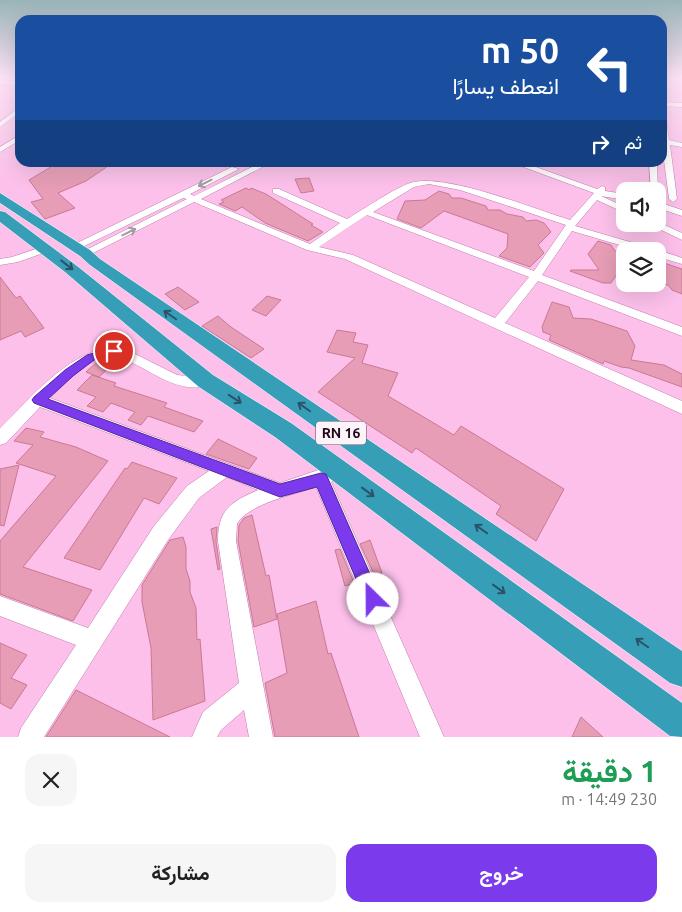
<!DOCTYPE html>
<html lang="ar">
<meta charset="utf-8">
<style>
:root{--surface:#fff;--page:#f6f6f6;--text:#222;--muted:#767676;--accent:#7c3aed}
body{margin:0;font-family:Ubuntu,Vazirmatn,sans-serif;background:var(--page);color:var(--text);direction:rtl;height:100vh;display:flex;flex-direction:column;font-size:19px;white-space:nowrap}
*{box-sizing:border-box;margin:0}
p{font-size:16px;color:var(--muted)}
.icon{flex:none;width:28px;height:28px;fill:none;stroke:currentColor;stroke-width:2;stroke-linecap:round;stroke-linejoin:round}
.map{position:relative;height:737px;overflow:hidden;direction:ltr}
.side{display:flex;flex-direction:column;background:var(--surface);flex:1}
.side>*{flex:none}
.hud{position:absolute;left:15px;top:15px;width:652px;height:152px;border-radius:15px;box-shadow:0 5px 20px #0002;direction:rtl;background:#1a4fa0;color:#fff;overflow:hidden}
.controls{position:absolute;left:616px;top:182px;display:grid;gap:10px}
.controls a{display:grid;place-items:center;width:50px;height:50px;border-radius:10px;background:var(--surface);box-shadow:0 5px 20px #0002;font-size:25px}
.pin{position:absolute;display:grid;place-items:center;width:42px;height:42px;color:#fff;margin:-21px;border:2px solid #fff;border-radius:50%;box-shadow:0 1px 5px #0007}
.me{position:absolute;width:55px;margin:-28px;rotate:337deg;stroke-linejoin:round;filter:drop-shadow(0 0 4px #0008)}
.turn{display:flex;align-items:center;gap:18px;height:105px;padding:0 25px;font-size:22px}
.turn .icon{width:65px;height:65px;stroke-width:2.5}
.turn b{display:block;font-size:35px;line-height:42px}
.then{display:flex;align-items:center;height:48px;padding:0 25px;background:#0003;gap:10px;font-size:19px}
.round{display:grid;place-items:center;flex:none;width:52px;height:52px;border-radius:15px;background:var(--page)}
.head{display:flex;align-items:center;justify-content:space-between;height:85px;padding:0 25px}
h1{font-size:30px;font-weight:700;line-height:38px;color:#1e9e55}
.action{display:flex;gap:10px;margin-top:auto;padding:10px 25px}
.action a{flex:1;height:58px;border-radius:15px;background:var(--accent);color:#fff;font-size:20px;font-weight:700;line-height:58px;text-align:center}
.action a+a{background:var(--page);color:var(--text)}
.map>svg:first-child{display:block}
.building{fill:#e69db5;stroke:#cb7895}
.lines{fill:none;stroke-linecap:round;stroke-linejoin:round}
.minor-casing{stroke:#c27bae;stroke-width:1}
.highway-casing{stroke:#fff;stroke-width:1}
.minor{fill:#fff;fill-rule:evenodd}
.highway{fill:#379eb8;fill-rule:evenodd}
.oneway{stroke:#a59ba3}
.oneway2{stroke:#2b5268}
.route{fill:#7c3aed;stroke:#51269a}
.labels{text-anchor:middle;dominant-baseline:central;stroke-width:4;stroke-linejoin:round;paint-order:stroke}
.shield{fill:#fcf4f9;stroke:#614d5c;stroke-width:1}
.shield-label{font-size:14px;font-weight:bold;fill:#1f0619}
</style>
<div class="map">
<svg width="682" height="737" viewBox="0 0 682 737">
<rect width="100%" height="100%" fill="#fcc0ea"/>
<g class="building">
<polygon points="59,162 114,162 86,181 58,193 75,208 45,219 31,202 43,199 29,180"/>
<polygon points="309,178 314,191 301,193 295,179"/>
<polygon points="246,188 250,190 251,188 266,194 313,224 311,225 323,232 308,241 265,223 242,207 235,211 219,204 224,202 221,200"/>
<polygon points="439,191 449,194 452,198 461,198 486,206 488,210 500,210 507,214 523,217 526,221 536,220 544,223 551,232 538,245 544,253 530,267 499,256 507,248 508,234 444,211 421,228 397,219 405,201 425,200"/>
<polygon points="598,241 611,245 615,251 625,251 625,274 619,271 611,283 603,283 570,271 571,270 599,270 588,254"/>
<polygon points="658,261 682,269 682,294 672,290 668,285 658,284"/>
<polygon points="0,277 16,298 20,296 44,328 25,337 21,331 0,340"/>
<polygon points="178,287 199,302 185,310 165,294"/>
<polygon points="267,296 281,300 266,316 252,310"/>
<polygon points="552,302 569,307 573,318 591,319 627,331 635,346 631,360 664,365 682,374 682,387 629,368 621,367 604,361 603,364 549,340 551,335 543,332 542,327"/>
<polygon points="218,316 231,327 264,349 251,358 202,326"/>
<polygon points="337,330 356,333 353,342 368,345 362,363 398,373 388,396 454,435 461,426 564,489 536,541 496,514 501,506 416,448 412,453 318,392 355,358 327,352"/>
<polygon points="110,359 116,361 99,377 86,372 98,361"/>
<polygon points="92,375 116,383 114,386 167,403 164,407 203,421 194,432 148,416 141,425 128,420 135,412 111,403 103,412 87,406 96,397 77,390"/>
<polygon points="26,428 44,432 40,437 76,447 108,461 23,567 92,590 73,621 0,594 0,541 56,476 16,463 33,445 14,441"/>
<polygon points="218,439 257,458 249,469 206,454"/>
<polygon points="132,462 177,478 159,504 144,498 100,570 64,558 125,468 127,469"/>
<polygon points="19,465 4,526 0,525 0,469"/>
<polygon points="252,515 266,576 269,575 277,619 254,627 238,541 239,525 244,518"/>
<polygon points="217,527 216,541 220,569 218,570 211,529"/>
<polygon points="183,537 186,547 186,569 190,581 190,592 196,608 197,640 200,639 205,701 153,720 151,648 142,602 142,585 170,540"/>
<polygon points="370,540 382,573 375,576 360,544"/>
<polygon points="340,549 354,583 345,586 335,550"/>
<polygon points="316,601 328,654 331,653 359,737 275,737 265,683 287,673 277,614"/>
<polygon points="0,643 27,655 11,678 27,685 11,709 0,703"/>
<polygon points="76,690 170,737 46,737"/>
<polygon points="581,717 603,737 572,737"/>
</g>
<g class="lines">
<g class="minor-casing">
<g id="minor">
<polygon points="0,80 20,82 20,86 0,84"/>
<polygon points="662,102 682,103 682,107 662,106"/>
<polygon points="20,107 20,112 0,127 0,122"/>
<polygon points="662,111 665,113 669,140 682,143 682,147 670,145 677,199 673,202 669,199 662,145"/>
<polygon points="20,135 20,140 0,152 0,147"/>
<path d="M262,162h10l-71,37 109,45 30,-21 -67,-30v-4h6l68,30c17,-10 46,-30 63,-36 34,-11 124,26 160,37l24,-27 -84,-31h12l75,27 5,-3 3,1v4l20,3v6l-24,-4 24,11v6l-28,-13 -22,26 79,23 1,2h-15l-68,-20 -30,44 140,52v9l-144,-55 -33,42 177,78v13l-337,-155 -38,-9 -113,-48 -105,53h-8l-1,-2 107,-54 -4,-1 -105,51h-8l-1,-2 163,-80 7,2 -49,25 4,2zM429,184l31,6 106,35 -32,46 -161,-59 41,-25zM367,215l162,62 -34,41 -142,-63 -34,-8z"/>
<polygon points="649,162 657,162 658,193 651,191"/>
<polygon points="658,202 682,210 682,216 658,208"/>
<polygon points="658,222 682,233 682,240 649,224 658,224"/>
<polygon points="45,246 50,249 49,251 18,262 0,265 0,259 12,257"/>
<path d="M657,251c8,1 17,4 25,7v6l-24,-7z"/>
<path d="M110,347l17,3 50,25c11,2 23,-1 34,2l2,4 -2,4c-45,14 -77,-37 -109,-27 -21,6 -37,26 -52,40l230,85 59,-20 6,3 2,5 -2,5 -14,6 113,255h-24l-104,-250c-21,7 -68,17 -79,37l-1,17 37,196h-24l-5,-27 -23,20 -4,7h-25l11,-25 36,-29 -21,-142c0,-32 13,-39 40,-51l-31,-13 -28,21 -31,42 -124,197h-26l3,-9 55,-83 -76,-29v-20l88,32 66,-102 33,-40 22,-15 -169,-64 -34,36 -6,2v-17c32,-31 65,-73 110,-81z"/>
</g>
</g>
<g class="highway-casing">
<g id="highway">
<polygon points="0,193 90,250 100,259 682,651 682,687 670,683 90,265 80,256 0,203"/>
<polygon points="0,211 5,212 77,266 213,375 291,423 682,703 682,737 670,736 275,437 199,387 65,272 0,222"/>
</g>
</g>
<use href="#minor" class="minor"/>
<use href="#highway" class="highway"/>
</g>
<defs><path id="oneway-shaft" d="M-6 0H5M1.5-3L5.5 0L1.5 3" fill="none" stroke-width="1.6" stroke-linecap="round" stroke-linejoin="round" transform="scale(1.25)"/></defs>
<g class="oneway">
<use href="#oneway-shaft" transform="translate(205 183) rotate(154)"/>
<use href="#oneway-shaft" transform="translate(129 232) rotate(-26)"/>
</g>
<g class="oneway2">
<use href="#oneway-shaft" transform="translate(67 265) rotate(38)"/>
<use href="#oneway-shaft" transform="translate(170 315) rotate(-145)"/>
<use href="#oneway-shaft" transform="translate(235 399) rotate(33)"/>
<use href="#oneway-shaft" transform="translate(304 407) rotate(-145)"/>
<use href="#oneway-shaft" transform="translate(368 492) rotate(36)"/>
<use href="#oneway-shaft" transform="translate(481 529) rotate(-145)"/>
<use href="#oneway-shaft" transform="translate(499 589) rotate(36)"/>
<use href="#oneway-shaft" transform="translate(642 643) rotate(-145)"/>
</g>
<linearGradient id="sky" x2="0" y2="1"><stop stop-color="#99b4b7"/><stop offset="0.43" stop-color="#fee3f6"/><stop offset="1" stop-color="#fee3f6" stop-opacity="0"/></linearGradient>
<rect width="682" height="181" fill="url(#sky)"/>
<polygon class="route" points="114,347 120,351 118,354 94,360 73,376 48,399 280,484 321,473 326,474 381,599 379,605 373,608 367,605 317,487 280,497 34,403 32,400 34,397 65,370 87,355"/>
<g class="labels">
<rect class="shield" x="316" y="421.5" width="50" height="23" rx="4"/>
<g class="shield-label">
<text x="341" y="433">RN 16</text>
</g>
</g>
</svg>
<div class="controls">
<a><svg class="icon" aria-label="sound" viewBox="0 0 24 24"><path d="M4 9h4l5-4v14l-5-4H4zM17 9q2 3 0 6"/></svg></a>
<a><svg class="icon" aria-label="layers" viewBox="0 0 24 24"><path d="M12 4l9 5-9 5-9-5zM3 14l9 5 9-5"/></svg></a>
</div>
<div class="pin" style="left:114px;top:351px;background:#d93025"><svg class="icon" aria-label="arrive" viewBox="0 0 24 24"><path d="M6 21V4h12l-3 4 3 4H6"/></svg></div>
<svg class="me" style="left:373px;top:599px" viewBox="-20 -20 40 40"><circle r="19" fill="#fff"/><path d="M0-13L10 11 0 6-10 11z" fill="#7c3aed"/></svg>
<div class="hud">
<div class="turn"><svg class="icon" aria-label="left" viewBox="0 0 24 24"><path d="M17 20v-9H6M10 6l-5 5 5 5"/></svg><div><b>50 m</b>انعطف يسارًا</div></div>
<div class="then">ثم<svg class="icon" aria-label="right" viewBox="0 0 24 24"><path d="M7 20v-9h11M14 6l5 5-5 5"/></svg></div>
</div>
</div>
<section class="side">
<div class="head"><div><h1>1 دقيقة</h1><p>230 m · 14:49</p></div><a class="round"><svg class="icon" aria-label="close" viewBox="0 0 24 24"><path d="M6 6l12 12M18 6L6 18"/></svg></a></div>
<div class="action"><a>خروج</a><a>مشاركة</a></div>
</section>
